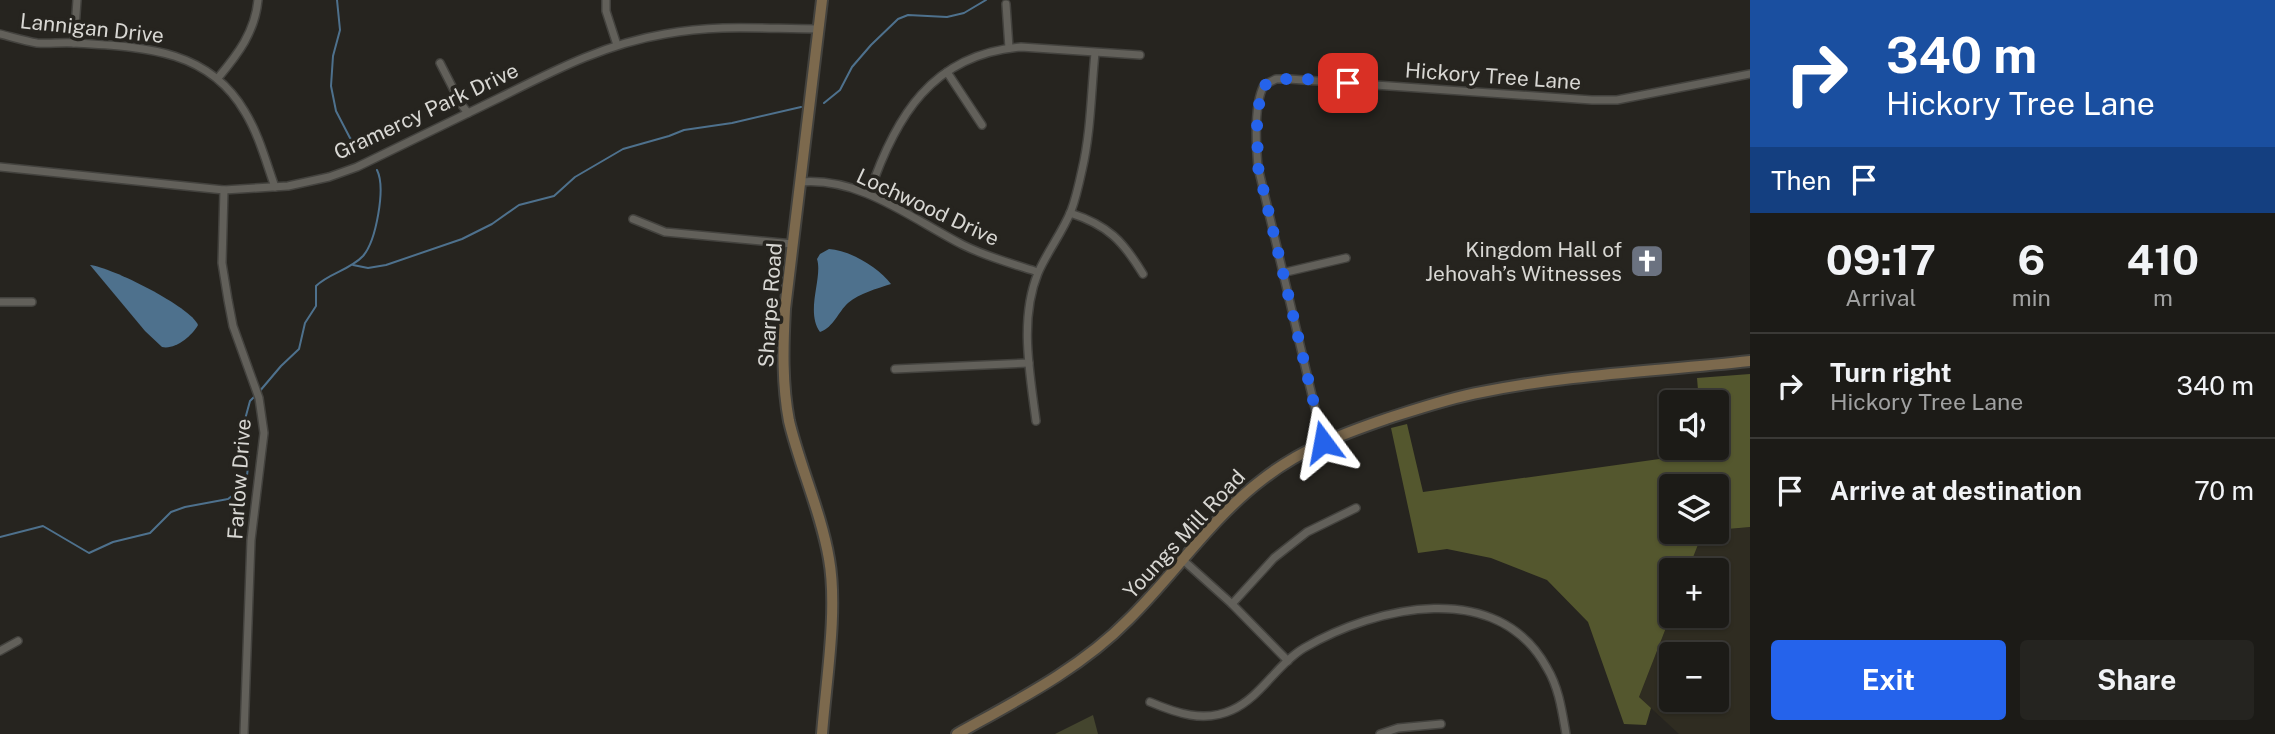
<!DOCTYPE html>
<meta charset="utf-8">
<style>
:root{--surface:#1c1b17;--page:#252420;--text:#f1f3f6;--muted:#a0a1a1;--line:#3a3936;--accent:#2563eb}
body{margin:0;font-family:"Public Sans",sans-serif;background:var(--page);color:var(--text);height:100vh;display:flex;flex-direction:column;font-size:26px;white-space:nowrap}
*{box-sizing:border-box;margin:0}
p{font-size:23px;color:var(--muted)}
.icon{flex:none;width:38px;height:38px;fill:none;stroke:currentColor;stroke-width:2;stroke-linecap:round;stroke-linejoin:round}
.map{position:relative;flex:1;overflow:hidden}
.panel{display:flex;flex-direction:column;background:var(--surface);width:525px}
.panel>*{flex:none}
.banner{background:#1a4fa0;color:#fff;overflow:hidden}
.fabs{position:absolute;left:1659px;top:390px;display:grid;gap:14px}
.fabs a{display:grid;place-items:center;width:70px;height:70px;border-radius:7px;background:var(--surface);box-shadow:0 2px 5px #0004,0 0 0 2px var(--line);font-size:35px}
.pin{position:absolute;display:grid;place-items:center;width:60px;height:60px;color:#fff;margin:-30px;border-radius:14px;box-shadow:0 4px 10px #0006}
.me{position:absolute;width:77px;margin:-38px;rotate:347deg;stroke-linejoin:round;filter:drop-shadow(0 0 5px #0008)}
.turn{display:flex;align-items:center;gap:24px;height:147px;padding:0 21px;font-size:32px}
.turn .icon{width:91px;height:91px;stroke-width:2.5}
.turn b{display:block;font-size:49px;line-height:60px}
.then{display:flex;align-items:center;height:66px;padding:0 21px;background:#0003;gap:14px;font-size:26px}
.eta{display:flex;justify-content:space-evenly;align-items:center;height:119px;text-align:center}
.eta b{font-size:42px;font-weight:700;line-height:49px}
.cta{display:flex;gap:14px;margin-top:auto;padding:14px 21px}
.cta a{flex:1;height:80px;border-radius:7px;background:var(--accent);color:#fff;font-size:28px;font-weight:700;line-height:80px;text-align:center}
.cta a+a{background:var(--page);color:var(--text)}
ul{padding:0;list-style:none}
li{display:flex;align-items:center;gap:21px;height:105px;padding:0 21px;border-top:2px solid var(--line)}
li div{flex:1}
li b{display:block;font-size:26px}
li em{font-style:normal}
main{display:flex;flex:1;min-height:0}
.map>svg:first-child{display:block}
.built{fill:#2f2c21;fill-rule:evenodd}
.green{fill:#44452e}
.forest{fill:#54572e}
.water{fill:#4e718d}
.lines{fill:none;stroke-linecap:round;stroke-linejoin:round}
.stream{stroke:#4e718d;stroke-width:2}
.street-casing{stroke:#43423e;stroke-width:10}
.secondary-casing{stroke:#43423e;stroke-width:14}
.street{stroke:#62605a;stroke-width:7}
.secondary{stroke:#7c694d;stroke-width:10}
.route{stroke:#2563eb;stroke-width:12;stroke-dasharray:0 21.6}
.labels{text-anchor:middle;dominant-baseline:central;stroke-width:7;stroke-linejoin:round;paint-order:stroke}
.street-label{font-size:21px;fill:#d8d7d3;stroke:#26241f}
.poi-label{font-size:21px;fill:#d8d7d3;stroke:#26241f;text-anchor:end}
</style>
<main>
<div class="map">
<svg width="1750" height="734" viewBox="0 0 1750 734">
<rect width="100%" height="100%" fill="#26241f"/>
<path class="built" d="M1750,527v207h-71l-40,-37 32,-82 46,1v-46h-29l15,-38zM1671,654h46v46h-46z"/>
<polygon class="green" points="1093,715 1098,734 1055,734"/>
<polygon class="forest" points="1750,374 1750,527 1717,530 1717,486 1671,486 1671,532 1703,532 1688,570 1671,570 1671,615 1639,697 1651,708 1646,725 1624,724 1588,622 1547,580 1491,558 1447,549 1418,553 1391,428 1407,424 1423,492 1702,453 1702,448 1717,448 1717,402 1699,402 1697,378"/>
<g class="water">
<path d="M829,249c21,1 50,19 62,35 -15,5 -31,9 -43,19 -10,9 -14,24 -28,29 -15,-21 3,-54 -3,-73l3,-5z"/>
<path d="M90,265c21,2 101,42 108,60 -6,11 -23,25 -36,22l-17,-16z"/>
</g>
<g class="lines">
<g class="stream">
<polyline points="337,0 340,30 333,56 331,86 336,111 350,138 368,149"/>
<polyline points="824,103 840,90 852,67 871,45 898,19 908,15 947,17 964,13 986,0"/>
<polyline points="353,265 368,268 386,265 462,239 492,224 519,205 554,196 575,177 623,149 669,136 684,130 732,123 801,107"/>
<path d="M259,392l22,-26 18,-17 6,-26 11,-17v-20c13,-13 34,-16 47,-30 13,-15 23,-68 14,-86"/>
<polyline points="0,537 43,526 89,553 113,542 150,533 171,512 185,507 228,499 246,485 249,457 244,439 244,423 250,401 255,396"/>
</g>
<g class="street-casing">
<g id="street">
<polyline points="606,0 606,11 617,45"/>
<polyline points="1006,4 1009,48"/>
<path d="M0,34c12,3 25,7 37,9 12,1 25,-1 38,0 66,4 133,5 170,69 14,23 21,50 30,75"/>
<polyline points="74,43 77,0"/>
<polyline points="440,63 461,104 468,113"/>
<polyline points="947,72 982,125"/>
<path d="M218,78c20,-24 37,-46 40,-78"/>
<path d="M0,167l224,23 64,-4 41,-9 28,-10c48,-23 96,-47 144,-70 54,-27 104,-53 164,-63 55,-10 99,-5 154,-5"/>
<path d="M801,182c60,-5 111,37 162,63 24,12 50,19 75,27"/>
<polyline points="224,190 222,263 228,300 233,326 259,398 264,433 251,540 244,734"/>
<path d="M869,194c26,-77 63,-140 152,-147l119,8"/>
<path d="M1070,213c38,12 53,28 73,61"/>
<polyline points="633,219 665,232 793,244"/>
<polyline points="1282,273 1346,258"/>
<polyline points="0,302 32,302"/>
<polyline points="895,369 1029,363"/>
<path d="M1036,421c-6,-47 -17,-102 2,-148 9,-21 24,-40 33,-62 5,-13 8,-27 11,-41 9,-38 9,-78 13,-117"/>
<path d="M1323,442l-65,-275c-2,-22 -4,-63 6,-82l12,-6h13l303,21h25l133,-26"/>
<polyline points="1183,560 1232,604 1288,661"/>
<polyline points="1232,604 1274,558 1307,532 1356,508"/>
<polyline points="0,651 18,641"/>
<path d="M1150,702c26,11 54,21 82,8 29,-13 45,-46 72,-62 72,-42 194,-70 243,20 12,20 15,43 19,66"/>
<polyline points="1380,734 1398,728 1441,724"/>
</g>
</g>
<g class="secondary-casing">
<g id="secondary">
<path d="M822,734c4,-53 16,-124 7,-175 -8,-47 -29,-92 -40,-138 -7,-37 -6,-74 -4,-112l37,-309"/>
<path d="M957,734c59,-33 123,-65 171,-114 46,-45 83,-102 135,-141 37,-29 79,-45 123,-60 31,-10 63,-21 96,-27 88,-18 179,-21 268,-31"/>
</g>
</g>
<use href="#street" class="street"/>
<use href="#secondary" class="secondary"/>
</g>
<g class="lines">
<path class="route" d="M1323,442l-65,-275 -1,-45 4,-33c13,-18 66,-7 87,-6"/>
</g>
<defs>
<g id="church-square" transform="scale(1.75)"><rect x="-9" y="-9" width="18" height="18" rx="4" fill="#6b7280" stroke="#26241f"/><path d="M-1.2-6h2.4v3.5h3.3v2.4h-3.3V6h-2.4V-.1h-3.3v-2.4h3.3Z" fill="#fff"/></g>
</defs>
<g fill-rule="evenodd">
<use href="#church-square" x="1647" y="261"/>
</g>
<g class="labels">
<g class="street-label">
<text transform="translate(92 28) rotate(6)">Lannigan Drive</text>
<text transform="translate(1493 76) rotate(4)">Hickory Tree Lane</text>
<text transform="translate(426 111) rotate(-25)">Gramercy Park Drive</text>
<text transform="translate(928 207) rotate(25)">Lochwood Drive</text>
<text transform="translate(770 305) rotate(-86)">Sharpe Road</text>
<text transform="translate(239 479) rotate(-86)">Farlow Drive</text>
<text transform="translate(1184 534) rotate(-47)">Youngs Mill Road</text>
</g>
<g class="poi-label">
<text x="1622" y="249">Kingdom Hall of<tspan x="1622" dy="24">Jehovah’s Witnesses</tspan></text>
</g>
</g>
</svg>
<div class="fabs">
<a><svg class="icon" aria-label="sound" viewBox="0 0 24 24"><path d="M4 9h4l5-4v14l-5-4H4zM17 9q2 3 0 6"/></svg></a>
<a><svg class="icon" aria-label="layers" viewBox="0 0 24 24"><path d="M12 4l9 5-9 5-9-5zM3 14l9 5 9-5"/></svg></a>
<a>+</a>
<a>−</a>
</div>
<div class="pin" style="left:1348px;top:83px;background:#d93025"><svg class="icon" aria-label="arrive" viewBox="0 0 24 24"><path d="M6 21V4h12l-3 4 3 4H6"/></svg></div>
<svg class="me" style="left:1323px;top:442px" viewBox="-20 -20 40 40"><path d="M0-17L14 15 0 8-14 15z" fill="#2563eb" stroke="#fff" stroke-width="4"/></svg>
</div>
<section class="panel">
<div class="banner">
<div class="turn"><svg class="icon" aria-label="right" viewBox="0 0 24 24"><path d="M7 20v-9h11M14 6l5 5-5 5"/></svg><div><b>340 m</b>Hickory Tree Lane</div></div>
<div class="then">Then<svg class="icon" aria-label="arrive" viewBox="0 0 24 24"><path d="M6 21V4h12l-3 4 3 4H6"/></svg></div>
</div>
<div class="eta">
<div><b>09:17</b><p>Arrival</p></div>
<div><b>6</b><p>min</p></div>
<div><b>410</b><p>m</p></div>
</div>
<ul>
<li><svg class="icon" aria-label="right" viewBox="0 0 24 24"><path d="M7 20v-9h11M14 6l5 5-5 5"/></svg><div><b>Turn right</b><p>Hickory Tree Lane</p></div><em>340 m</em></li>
<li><svg class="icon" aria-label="arrive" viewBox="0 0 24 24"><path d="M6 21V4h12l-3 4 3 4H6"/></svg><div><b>Arrive at destination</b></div><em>70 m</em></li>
</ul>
<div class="cta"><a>Exit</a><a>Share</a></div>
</section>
</main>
